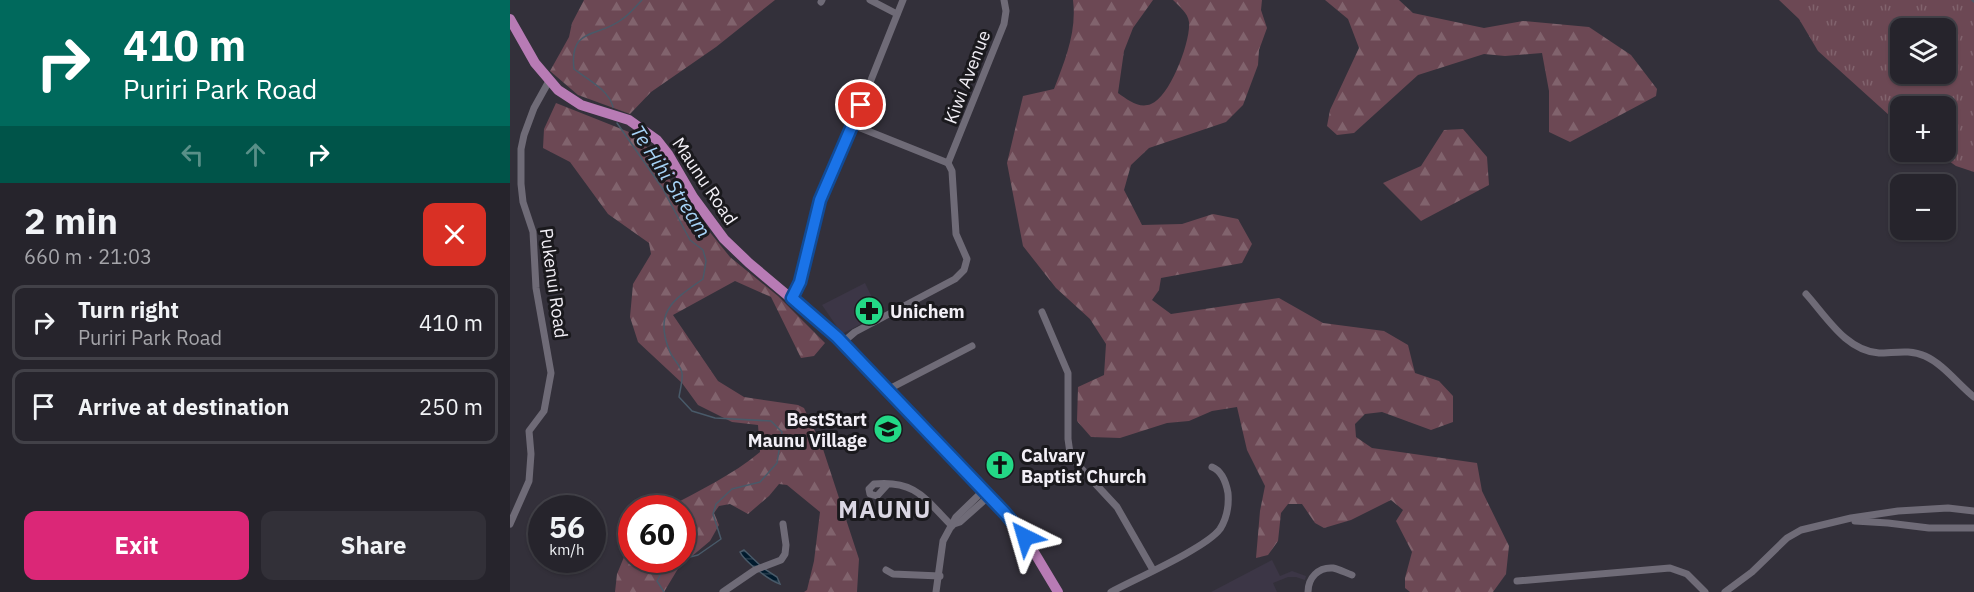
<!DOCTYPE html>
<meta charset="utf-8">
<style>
:root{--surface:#26242c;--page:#323038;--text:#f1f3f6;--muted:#a4a4a9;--line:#424148;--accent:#db2777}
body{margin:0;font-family:"IBM Plex Sans",sans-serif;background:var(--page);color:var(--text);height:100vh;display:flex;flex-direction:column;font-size:22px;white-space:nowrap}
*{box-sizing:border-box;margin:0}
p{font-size:20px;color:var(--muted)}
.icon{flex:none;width:33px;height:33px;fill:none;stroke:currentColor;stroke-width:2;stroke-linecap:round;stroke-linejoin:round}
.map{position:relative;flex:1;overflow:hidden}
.panel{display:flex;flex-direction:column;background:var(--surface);width:510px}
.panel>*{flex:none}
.top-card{background:#00695c;color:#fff;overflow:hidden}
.controls{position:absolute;left:1380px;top:18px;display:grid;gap:12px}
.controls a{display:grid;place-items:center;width:66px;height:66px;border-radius:12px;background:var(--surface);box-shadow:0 2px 4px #0004,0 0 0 2px var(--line);font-size:30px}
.speed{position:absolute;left:18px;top:495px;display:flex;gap:12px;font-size:30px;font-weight:700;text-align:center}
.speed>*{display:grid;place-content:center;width:78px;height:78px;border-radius:50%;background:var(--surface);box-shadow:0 2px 4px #0004,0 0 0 2px var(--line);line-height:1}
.speed small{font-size:15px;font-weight:400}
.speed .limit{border:9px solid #d22;background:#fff;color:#111}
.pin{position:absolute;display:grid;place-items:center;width:51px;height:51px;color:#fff;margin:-26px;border:3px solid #fff;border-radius:50%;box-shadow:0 2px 6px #0007}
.me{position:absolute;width:66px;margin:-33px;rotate:320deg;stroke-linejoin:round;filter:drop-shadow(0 0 4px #0008)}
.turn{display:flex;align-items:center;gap:21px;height:126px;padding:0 24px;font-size:27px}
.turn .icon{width:78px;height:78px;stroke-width:2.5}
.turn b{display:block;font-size:42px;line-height:51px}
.lanes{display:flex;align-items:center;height:57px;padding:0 24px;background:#0003;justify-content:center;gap:30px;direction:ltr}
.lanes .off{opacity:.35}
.round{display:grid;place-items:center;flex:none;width:63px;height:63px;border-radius:12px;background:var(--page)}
.overview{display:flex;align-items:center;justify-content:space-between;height:102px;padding:0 24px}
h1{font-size:36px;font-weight:700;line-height:45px}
.button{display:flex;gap:12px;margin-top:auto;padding:12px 24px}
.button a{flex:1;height:69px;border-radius:12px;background:var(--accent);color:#fff;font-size:24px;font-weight:700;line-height:69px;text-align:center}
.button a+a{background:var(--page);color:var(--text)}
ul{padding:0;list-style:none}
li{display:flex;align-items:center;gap:18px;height:75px;margin:0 12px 9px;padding:0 12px;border:3px solid var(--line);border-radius:12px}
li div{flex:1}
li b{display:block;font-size:22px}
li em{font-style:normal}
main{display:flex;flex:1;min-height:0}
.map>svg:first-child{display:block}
.built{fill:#3c3646}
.grass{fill:url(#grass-tufts);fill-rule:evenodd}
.forest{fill:url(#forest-firs)}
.water{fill:url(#water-rules);stroke:#495a69;stroke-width:1.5}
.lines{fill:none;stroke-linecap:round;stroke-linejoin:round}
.stream{stroke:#495a69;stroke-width:1.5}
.street{stroke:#6f6b77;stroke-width:7}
.primary{stroke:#b87bb5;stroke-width:10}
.route-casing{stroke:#114b97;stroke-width:15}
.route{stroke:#1a73e8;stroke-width:10}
.labels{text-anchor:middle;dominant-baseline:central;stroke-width:6;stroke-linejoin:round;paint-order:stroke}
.street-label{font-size:18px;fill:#f2eff6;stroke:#1a191d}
.poi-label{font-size:18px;font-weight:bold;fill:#f2eff6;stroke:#1a191d;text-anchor:start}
.water-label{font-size:20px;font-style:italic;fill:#a6d3f7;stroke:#1a191d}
.district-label{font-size:24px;font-weight:bold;letter-spacing:1.5px;fill:#dad6e3;stroke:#1a191d}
</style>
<main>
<section class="panel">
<div class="top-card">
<div class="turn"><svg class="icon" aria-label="right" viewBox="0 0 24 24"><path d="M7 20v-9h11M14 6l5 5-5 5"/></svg><div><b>410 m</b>Puriri Park Road</div></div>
<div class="lanes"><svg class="icon off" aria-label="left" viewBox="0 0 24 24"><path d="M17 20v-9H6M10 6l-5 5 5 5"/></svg><svg class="icon off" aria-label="ahead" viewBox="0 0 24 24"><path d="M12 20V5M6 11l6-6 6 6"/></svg><svg class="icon" aria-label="right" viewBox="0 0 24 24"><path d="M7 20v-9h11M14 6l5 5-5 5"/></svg></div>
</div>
<div class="overview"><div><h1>2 min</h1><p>660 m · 21:03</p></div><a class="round" style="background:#d93025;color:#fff"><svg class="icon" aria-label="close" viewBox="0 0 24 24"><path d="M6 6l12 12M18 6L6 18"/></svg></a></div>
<ul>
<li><svg class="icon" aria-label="right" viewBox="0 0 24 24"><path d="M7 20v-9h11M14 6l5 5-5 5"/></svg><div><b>Turn right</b><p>Puriri Park Road</p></div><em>410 m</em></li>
<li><svg class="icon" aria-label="arrive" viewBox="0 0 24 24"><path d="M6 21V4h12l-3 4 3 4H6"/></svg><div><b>Arrive at destination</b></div><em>250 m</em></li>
</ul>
<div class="button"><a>Exit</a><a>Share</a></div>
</section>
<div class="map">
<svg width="1464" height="592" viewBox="0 0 1464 592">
<defs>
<pattern id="grass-tufts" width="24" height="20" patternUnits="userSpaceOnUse" patternTransform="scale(1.5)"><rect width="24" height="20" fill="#6c4854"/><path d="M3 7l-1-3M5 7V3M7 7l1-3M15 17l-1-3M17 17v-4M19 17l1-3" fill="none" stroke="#81636d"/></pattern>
<pattern id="forest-firs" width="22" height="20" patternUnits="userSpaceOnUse" patternTransform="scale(1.5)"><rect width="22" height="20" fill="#6c4854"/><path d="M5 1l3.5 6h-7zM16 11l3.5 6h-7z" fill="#81636d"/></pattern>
<pattern id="water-rules" width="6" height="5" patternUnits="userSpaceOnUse" patternTransform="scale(1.5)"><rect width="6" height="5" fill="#001a2d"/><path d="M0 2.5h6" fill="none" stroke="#263c4c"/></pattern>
</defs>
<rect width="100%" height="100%" fill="#33303a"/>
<g class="built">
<polygon points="355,283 370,314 332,334 312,305"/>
<polygon points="762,560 770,576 782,571 796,576 795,580 786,577 778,577 763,583 767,592 701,592"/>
</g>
<path class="grass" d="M1269,0h195v172l-18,-6 -20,-14h10v-46h-46v19l-82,-74 -19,-32zM1390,28h46v46h-46z"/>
<g class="forest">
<polygon points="74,0 265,0 206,47 141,92 120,114 68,95 40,71 59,37 62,23"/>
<path d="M563,0h80l-20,28 -9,23 -6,42c10,7 21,16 33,11 19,-7 40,-63 38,-82 -1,-9 -10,-16 -16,-22h89l-1,10 6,18 -8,22 -1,15 -15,40 -17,17 -77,26 -18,17 -7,25 18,35 40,-1 31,-10 25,5 14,25 -10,19 -81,15 -2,12 -7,10 19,14 108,-16 44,25 61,8 24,14 7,28 24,8 14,15v26l-22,8 -49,-18 -17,2 -10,10 1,13 16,11 105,15 5,28 27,55 -3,28 -13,18h-83l-5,-4v-10l7,-26 -16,-31 7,-11 -12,-10 -40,20 -27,8 -9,-5 -13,-19h-14l-7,9 -3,28 -10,14 -12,3 4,-47 5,-25 -18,-36 -10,-43 -25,4 -23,10 -22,2 -47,15 -29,-1 -14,-16 1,-34 26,-12 2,-31 -16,-25 -34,-31 -33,-42 -16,-83 16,-67 31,-7c11,-29 23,-57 19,-89z"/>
<polygon points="815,0 889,0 903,13 974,28 1013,21 1079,27 1121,55 1147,89 1146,96 1060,142 1039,132 1039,91 1032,53 995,56 974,54 908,75 844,133 827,135 817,126 820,110 849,48 838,19"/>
<path d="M46,103l83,33 48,68 43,53 48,39 47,47 -11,13 -13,2 -30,-61 -36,-16 -62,34 45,66 26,16 54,8 6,3 18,38 37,113 -2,33h-53l3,-2 7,-29 6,-49 -33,-27 -8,-1 -10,12 -21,18 -18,-10 -11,2 -5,7 5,12 -9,16 -31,26 -15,25h-49l2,-18 14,-34 1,20h50v-52h-14c31,-18 65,-33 92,-56l-2,-27 -26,-3 -34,-17 -16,-22 -44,-41 -8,-25 3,-33 18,-30 -2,-11 -41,-29 -38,-52 -27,-14 1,-19z"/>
<polygon points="953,129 977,157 979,185 911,221 873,183 911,166 934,130"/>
</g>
<path class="water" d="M234,550l19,18 14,9 3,7c-10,-3 -36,-23 -40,-32z"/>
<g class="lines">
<g class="stream">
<polyline points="1462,0 1464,2"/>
<path d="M103,107c-4,-17 -26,-28 -39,-38 -5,-42 23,-31 47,-49 8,-5 14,-13 21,-20"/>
<path d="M107,123l46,66 27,51 13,10 3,11 -3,18c-30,21 -50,33 -33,73 3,7 11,14 12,21 1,7 -2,17 -3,24l13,14 23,7 56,3 11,11 -5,31 -17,19 -28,7 -16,15 -3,10 8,25 -23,16 -16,4"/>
<polyline points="154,592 147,581 155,566 171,560"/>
</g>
<g class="street">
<polyline points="360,0 387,14"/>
<polyline points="311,2 312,0"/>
<polyline points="438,163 494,24 496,11 494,0"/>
<path d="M1296,294c20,22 40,57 73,59 15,0 31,-4 46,3 18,8 33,28 49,41"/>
<polyline points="282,298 290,282 310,200 343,125 393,0"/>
<polyline points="532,312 558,373 558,439 560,453 567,464 607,507 643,570"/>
<polyline points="332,343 345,332 445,279 454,270 457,259 446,234 442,171 438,163 343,125"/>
<polyline points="377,390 462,346"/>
<path d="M377,485l-10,11 -7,-2 -1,-5 5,-5c42,-4 51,15 78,42"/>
<polyline points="1345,521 1378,523 1419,528 1464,528"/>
<polyline points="0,524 19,481 21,454 19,431 34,411 41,373 26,288 23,232 13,202 11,184 11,149 14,135 24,108 39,81"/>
<polyline points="444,524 450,522 478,497"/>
<polyline points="376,570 383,574 430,576"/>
<polyline points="1007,581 1160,568 1177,574 1195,592"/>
<polyline points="213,592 245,570 271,560 275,554 276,545 273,524"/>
<polyline points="426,592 433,541 446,517 473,491"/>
<path d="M601,592c24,-13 95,-44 109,-63 7,-11 9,-24 8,-36 -2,-11 -6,-22 -16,-26"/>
<path d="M798,592c0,-14 10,-25 25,-24 6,1 13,5 19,7"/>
<polyline points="1215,592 1242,572 1277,538 1291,530 1341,518 1388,511 1438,508 1464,511"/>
</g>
<polyline class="primary" points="0,19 25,63 48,90 71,105 119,120 147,140 158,154 183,197 214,239 239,263 327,337 451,467 515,537 548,592"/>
</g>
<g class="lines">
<g class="route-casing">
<polyline id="route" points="351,105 310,200 290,282 282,298 327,337 495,513 515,537"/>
</g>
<use href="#route" class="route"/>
</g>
<defs>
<g id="pharmacy-disc" transform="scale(1.5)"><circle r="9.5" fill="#23d886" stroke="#1a191d"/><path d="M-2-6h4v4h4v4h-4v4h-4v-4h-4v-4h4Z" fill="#111"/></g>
<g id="school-disc" transform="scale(1.5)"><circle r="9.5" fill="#23d886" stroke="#1a191d"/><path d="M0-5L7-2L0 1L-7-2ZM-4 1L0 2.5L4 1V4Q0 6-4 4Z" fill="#111"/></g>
<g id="church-disc" transform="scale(1.5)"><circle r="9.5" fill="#23d886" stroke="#1a191d"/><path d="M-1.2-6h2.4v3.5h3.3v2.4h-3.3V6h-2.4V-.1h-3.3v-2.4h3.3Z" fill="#111"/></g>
</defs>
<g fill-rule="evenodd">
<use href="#pharmacy-disc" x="359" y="311"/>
<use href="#school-disc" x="378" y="429"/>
<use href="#church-disc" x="490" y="465"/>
</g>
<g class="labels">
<g class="street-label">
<text transform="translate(457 77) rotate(-69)">Kiwi Avenue</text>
<text transform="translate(195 181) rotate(56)">Maunu Road</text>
<text transform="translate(44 283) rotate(82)">Pukenui Road</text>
</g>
<g class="poi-label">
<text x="380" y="311">Unichem</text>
<text x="357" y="419" text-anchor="end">BestStart<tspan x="357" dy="21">Maunu Village</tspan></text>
<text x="511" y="455">Calvary<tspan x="511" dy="21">Baptist Church</tspan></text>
</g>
<g class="water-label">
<text transform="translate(161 181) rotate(57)">Te Hihi Stream</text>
</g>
<g class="district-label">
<text x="375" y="509">MAUNU</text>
</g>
</g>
</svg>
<div class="controls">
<a><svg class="icon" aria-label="layers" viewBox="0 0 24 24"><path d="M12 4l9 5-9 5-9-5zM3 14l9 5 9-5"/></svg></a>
<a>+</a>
<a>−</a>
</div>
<div class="speed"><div>56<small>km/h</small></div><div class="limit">60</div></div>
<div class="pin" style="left:351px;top:105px;background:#d93025"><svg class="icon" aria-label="arrive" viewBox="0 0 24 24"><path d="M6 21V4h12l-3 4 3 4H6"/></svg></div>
<svg class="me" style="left:515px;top:537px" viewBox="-20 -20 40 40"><path d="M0-17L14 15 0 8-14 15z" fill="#1a73e8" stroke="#fff" stroke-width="4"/></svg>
</div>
</main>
